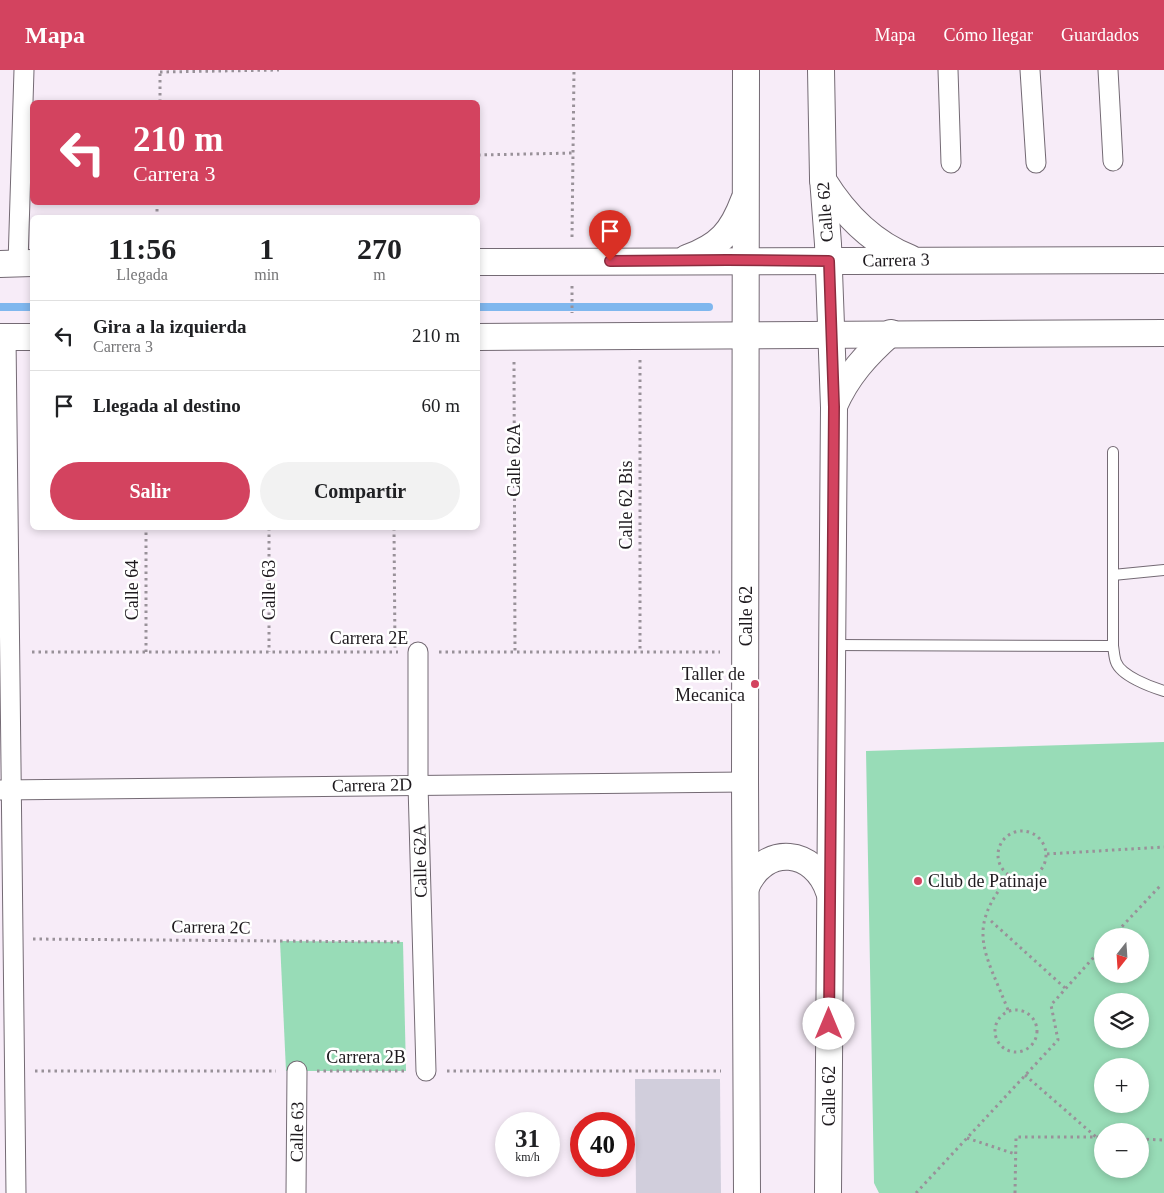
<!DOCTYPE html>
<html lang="es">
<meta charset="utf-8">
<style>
:root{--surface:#fff;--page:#f2f2f2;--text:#202124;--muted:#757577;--line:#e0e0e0;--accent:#d3435f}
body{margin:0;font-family:Georgia,serif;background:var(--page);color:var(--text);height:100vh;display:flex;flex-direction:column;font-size:19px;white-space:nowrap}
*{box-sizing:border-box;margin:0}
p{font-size:16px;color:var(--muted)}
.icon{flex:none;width:28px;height:28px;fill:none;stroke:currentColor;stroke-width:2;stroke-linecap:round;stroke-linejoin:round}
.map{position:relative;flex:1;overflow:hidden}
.sheet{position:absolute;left:30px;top:145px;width:450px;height:315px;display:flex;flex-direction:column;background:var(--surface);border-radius:8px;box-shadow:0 2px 8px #0003}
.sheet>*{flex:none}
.banner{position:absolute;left:30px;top:30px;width:450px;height:105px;border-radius:8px;box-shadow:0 2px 8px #0003;background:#d3435f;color:#fff;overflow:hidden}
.needle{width:32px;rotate:197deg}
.controls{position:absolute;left:1094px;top:858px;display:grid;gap:10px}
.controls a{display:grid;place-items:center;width:55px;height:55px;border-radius:50%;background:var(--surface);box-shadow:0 2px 8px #0003;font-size:25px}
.speed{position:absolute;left:495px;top:1042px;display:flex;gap:10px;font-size:25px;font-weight:700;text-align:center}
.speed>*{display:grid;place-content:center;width:65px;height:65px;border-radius:50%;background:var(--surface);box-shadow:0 2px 8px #0003;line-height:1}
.speed small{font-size:12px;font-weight:400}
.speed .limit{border:8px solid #d22;background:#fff;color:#111}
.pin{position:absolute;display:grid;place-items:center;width:42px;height:42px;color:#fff;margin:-51px -21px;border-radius:50% 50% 50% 0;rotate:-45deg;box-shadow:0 0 5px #0007}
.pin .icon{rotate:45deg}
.me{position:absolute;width:55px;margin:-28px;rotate:0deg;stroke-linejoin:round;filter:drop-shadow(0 0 4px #0008)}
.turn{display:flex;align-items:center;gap:18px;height:105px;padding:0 20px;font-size:22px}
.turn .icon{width:65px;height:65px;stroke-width:2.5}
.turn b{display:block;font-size:35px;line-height:42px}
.eta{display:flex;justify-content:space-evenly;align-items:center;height:85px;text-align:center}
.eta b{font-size:30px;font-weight:800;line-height:35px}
.cta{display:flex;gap:10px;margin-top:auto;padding:10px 20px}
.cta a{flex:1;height:58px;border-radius:30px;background:var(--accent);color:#fff;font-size:20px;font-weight:800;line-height:58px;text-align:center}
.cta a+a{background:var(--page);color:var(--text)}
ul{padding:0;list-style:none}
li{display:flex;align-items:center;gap:15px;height:70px;padding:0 20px;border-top:1px solid var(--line)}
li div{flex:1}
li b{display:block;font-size:19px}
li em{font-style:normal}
header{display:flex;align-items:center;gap:30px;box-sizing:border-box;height:70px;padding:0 25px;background:var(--accent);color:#fff}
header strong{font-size:24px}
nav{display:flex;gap:28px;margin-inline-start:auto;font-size:18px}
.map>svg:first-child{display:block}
.green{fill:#98dcb7;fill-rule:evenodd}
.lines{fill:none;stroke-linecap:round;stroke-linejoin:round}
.stream{stroke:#7fb7ee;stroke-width:8}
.building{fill:#d1cedc}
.lane-casing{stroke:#746a74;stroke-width:12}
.street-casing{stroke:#746a74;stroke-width:21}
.secondary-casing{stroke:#746a74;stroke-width:28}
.path{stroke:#999199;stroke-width:3;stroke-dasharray:2.5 4;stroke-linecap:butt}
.lane{stroke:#fff;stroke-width:10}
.street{stroke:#fff;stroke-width:19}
.secondary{stroke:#fff;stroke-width:26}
.route-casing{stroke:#892c3e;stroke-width:12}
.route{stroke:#d3435f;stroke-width:9}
.poi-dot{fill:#d3435f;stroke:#fff;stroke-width:2}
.labels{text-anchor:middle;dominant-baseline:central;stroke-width:5;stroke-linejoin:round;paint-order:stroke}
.street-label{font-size:18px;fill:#1e1a1e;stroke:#fff}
.poi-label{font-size:18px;fill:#1e1a1e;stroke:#fff;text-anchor:end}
</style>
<header>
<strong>Mapa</strong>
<nav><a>Mapa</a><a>Cómo llegar</a><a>Guardados</a></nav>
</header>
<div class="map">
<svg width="1164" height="1123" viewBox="0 0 1164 1123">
<rect width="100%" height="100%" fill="#f7ecf8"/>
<g class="green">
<path d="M1164,672v451h-285l-5,-10 -8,-432zM1102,866h38v38h-38zM1102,931h38v38h-38zM1102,996h38v38h-38zM1102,1061h38v38h-38z"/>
<polygon points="280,871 403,872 406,1001 286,1001"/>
</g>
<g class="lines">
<g class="stream">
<polyline points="0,237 32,237"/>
<polyline points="478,237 709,237"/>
</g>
</g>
<polygon class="building" points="635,1009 720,1009 721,1123 636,1123"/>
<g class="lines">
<g class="lane-casing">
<g id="lane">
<polyline points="1113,505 1164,500"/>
<polyline points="833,575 1113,576 1113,382"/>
<path d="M1113,576c1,5 1,11 3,16 5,14 35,25 48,29"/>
</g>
</g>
<g class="street-casing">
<g id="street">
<polyline points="948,0 951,93"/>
<polyline points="1030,0 1036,93"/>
<polyline points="1108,0 1113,91"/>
<polyline points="18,193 24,0"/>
<polyline points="6,267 16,1123"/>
<polyline points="418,582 418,715 426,1001"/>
<polyline points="0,720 745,712"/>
<polyline points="296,1123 297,1001"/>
</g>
</g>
<g class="secondary-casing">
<g id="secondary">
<polyline points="746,0 745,712 747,1123"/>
<polyline points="821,0 823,108 828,174 834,337 828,1123"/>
<path d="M823,110c21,34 49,63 87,78"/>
<path d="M687,188c33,-12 45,-26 57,-58"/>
<path d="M478,192c228,-1 457,-3 686,-2"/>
<polyline points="0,194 32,193"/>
<polyline points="0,267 32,267"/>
<path d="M478,267c228,0 457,-4 686,-4"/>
<path d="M834,336c13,-30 32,-51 57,-73"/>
<path d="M746,817c19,-44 69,-38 83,5"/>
</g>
</g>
<g class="path">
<polyline points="160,2 279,0"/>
<polyline points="160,32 160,1"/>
<polyline points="478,85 574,83"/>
<polyline points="157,148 157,132"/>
<polyline points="572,167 574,0"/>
<polyline points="572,216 572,243"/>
<polyline points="640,290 640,582"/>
<polyline points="514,292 515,582"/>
<polyline points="269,458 269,582"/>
<polyline points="394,458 395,579"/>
<polyline points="32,582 398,582"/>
<polyline points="146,582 146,458"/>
<polyline points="439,582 720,582"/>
<circle cx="1022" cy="785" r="24"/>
<polyline points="1047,784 1164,777"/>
<polyline points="991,851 1065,918"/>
<polyline points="1113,866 1161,815"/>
<polyline points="33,869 402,872"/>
<circle cx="1016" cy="961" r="21"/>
<path d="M1008,940c-22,-57 -44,-80 2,-134"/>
<polyline points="35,1001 276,1001"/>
<polyline points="317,1001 406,1001"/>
<polyline points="447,1001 721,1001"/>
<polyline points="1025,1005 1096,1067"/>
<polyline points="967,1068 1015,1084"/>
<polyline points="1140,1069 1164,1070"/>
<polyline points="916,1123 1058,970 1051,935 1102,878"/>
<polyline points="1015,1123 1016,1067 1102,1067"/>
</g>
<use href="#lane" class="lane"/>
<use href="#street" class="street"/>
<use href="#secondary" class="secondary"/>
</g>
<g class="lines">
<g class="route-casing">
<polyline id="route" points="610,191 727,190 829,191 834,337 829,954"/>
</g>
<use href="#route" class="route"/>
</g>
<g class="poi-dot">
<circle cx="755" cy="614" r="5"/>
<circle cx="918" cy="811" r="5"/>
</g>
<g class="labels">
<g class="street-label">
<text transform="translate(825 142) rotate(-94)">Calle 62</text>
<text transform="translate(896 190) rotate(-1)">Carrera 3</text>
<text transform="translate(514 390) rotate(-90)">Calle 62A</text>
<text transform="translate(626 435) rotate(-90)">Calle 62 Bis</text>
<text transform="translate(132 520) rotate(-90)">Calle 64</text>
<text transform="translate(269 520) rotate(-90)">Calle 63</text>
<text transform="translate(746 546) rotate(-90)">Calle 62</text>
<text x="369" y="568">Carrera 2E</text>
<text transform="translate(372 715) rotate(-1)">Carrera 2D</text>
<text transform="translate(420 791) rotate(-91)">Calle 62A</text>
<text transform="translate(211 857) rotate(1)">Carrera 2C</text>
<text x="366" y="987">Carrera 2B</text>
<text transform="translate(829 1026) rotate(-90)">Calle 62</text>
<text transform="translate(297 1062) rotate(-89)">Calle 63</text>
</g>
<g class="poi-label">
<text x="745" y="604">Taller de<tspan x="745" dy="21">Mecanica</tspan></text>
<text x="928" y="811" text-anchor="start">Club de Patinaje</text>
</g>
</g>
</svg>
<div class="controls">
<a><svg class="needle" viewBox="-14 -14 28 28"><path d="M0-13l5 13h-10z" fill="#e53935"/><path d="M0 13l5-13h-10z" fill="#757577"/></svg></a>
<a><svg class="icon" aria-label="layers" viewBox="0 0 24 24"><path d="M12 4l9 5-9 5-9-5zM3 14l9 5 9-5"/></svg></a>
<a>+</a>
<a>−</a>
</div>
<div class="speed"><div>31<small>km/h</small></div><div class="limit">40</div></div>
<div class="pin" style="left:610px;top:191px;background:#d93025"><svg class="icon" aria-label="arrive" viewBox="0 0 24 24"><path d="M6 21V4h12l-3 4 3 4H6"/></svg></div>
<svg class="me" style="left:829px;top:954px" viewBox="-20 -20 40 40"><circle r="19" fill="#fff"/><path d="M0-13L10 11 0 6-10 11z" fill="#d3435f"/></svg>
<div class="banner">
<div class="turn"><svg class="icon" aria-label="left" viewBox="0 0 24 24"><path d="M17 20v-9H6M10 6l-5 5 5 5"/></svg><div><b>210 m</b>Carrera 3</div></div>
</div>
<section class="sheet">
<div class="eta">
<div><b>11:56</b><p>Llegada</p></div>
<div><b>1</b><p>min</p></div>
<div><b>270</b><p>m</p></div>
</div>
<ul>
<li><svg class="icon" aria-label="left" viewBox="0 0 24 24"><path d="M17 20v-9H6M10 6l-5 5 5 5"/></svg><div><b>Gira a la izquierda</b><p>Carrera 3</p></div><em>210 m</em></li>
<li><svg class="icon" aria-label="arrive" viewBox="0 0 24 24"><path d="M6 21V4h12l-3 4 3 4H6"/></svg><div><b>Llegada al destino</b></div><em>60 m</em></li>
</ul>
<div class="cta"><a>Salir</a><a>Compartir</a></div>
</section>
</div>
